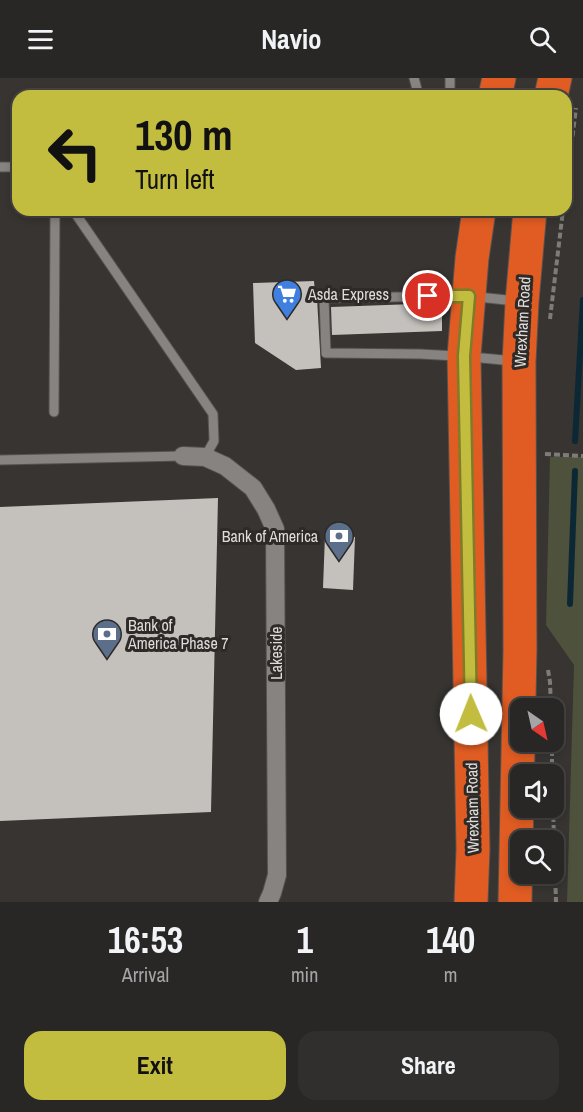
<!DOCTYPE html>
<style>
:root{--surface:#292725;--page:#312f2d;--text:#f1f3f6;--muted:#a5a5a7;--line:#454442;--accent:#c2bd3f}
body{margin:0;font-family:"Archivo Narrow",sans-serif;background:var(--page);color:var(--text);height:100vh;display:flex;flex-direction:column;font-size:22px;white-space:nowrap}
*{box-sizing:border-box;margin:0}
p{font-size:20px;color:var(--muted)}
.icon{flex:none;width:33px;height:33px;fill:none;stroke:currentColor;stroke-width:2;stroke-linecap:round;stroke-linejoin:round}
.map{position:relative;height:824px;overflow:hidden}
.sheet{display:flex;flex-direction:column;background:var(--surface);flex:1}
.sheet>*{flex:none}
.banner{position:absolute;left:12px;top:12px;width:560px;height:126px;border-radius:18px;box-shadow:0 3px 9px #0003,0 0 0 2px var(--line);background:#c2bd3f;color:#111;overflow:hidden}
.needle{width:39px;rotate:146deg}
.controls{position:absolute;left:510px;top:620px;display:grid;gap:12px}
.controls a{display:grid;place-items:center;width:54px;height:54px;border-radius:12px;background:var(--surface);box-shadow:0 3px 9px #0003,0 0 0 2px var(--line);font-size:30px}
.pin{position:absolute;display:grid;place-items:center;width:51px;height:51px;color:#fff;margin:-26px;border:3px solid #fff;border-radius:50%;box-shadow:0 2px 6px #0007}
.me{position:absolute;width:66px;margin:-33px;rotate:359deg;stroke-linejoin:round;filter:drop-shadow(0 0 4px #0008)}
.turn{display:flex;align-items:center;gap:21px;height:126px;padding:0 24px;font-size:27px}
.turn .icon{width:78px;height:78px;stroke-width:2.5}
.turn b{display:block;font-size:42px;line-height:51px}
.eta{display:flex;justify-content:space-evenly;align-items:center;height:102px;text-align:center}
.eta b{font-size:36px;font-weight:700;line-height:42px}
.action{display:flex;gap:12px;margin-top:auto;padding:12px 24px}
.action a{flex:1;height:69px;border-radius:18px;background:var(--accent);color:#111;font-size:24px;font-weight:700;line-height:69px;text-align:center}
.action a+a{background:var(--page);color:var(--text)}
header{display:flex;justify-content:space-between;align-items:center;height:78px;padding:0 24px;background:var(--surface);font-size:27px;font-weight:700}
.map>svg:first-child{display:block}
.green{fill:#4e513c}
.lines{fill:none;stroke-linecap:round;stroke-linejoin:round}
.stream{stroke:#0d2835;stroke-width:6}
.building{fill:#c4c1bd}
.lane-casing{stroke:#54524f;stroke-width:11}
.street-casing{stroke:#54524f;stroke-width:20}
.highway-casing{stroke:#54524f;stroke-width:35}
.path{stroke:#7e7c79;stroke-width:4;stroke-dasharray:6 3;stroke-linecap:butt}
.lane{stroke:#878380;stroke-width:9}
.street{stroke:#878380;stroke-width:18}
.highway{stroke:#e05c22;stroke-width:33}
.route-casing{stroke:#7e7b29;stroke-width:15}
.route{stroke:#c2bd3f;stroke-width:10}
.labels{text-anchor:middle;dominant-baseline:central;stroke-width:6;stroke-linejoin:round;paint-order:stroke}
.poi-label{font-size:16px;fill:#dfdddb;stroke:#2d2a27;text-anchor:start}
.street-label{font-size:16px;fill:#dfdddb;stroke:#2d2a27}
</style>
<header><svg class="icon" aria-label="menu" viewBox="0 0 24 24"><path d="M4 6h16M4 12h16M4 18h16"/></svg>Navio<svg class="icon" aria-label="search" viewBox="0 0 24 24"><circle cx="10" cy="10" r="6"/><path d="M15 15l6 6"/></svg></header>
<div class="map">
<svg width="583" height="824" viewBox="0 0 583 824">
<rect width="100%" height="100%" fill="#373431"/>
<polygon class="green" points="550,379 583,379 583,824 567,824 574,587 546,547"/>
<g class="lines">
<g class="stream">
<polyline points="575,363 583,222"/>
<polyline points="570,526 575,393"/>
</g>
</g>
<g class="building">
<polygon points="314,203 315,216 318,216 317,220 321,290 296,292 255,265 253,205"/>
<polygon points="442,225 442,253 332,257 331,229"/>
<polygon points="218,420 211,734 0,743 0,429"/>
<polygon points="325,457 355,459 353,512 323,510"/>
</g>
<g class="lines">
<g class="lane-casing">
<g id="lane">
<polyline points="414,0 418,15"/>
<polyline points="353,18 418,15 440,18"/>
<polyline points="450,18 450,0"/>
<polyline points="0,89 18,89"/>
<polyline points="73,132 213,336 214,363 205,379"/>
<polyline points="457,278 420,276 326,275 324,220 469,218 516,223"/>
<polyline points="471,279 514,283"/>
<polyline points="54,334 55,132"/>
<polyline points="0,382 183,378"/>
</g>
</g>
<g class="street-casing">
<polyline id="street" points="183,378 205,379 225,388 253,410 266,431 275,451 277,797 272,815 268,824"/>
</g>
<g class="highway-casing">
<g id="highway">
<polyline points="495,18 499,0"/>
<polyline points="551,18 555,0"/>
<polyline points="471,824 473,771 464,278 472,180 479,132"/>
<polyline points="515,824 520,572 519,284 522,224 530,132"/>
</g>
</g>
<g class="path">
<polyline points="566,112 576,30"/>
<polyline points="550,241 563,132"/>
<polyline points="545,376 583,378"/>
<polyline points="548,592 550,604 551,630"/>
<polyline points="552,663 552,696"/>
<polyline points="553,729 556,824"/>
</g>
<use href="#lane" class="lane"/>
<use href="#street" class="street"/>
<use href="#highway" class="highway"/>
</g>
<g class="lines">
<g class="route-casing">
<polyline id="route" points="428,218 469,218 464,278 471,636"/>
</g>
<use href="#route" class="route"/>
</g>
<defs>
<g id="supermarket-pin" transform="scale(1.5)"><path d="M0 17L-7.5 6A9.5 9.5 0 1 1 7.5 6Z" fill="#3f7fe0" stroke="#2d2a27"/><path d="M-6-5.5h2.5l.6 2H6L4.5 2H-2.5L-4.4-4H-6ZM-1.5 3.2a1.3 1.3 0 1 0 .1 0ZM3 3.2a1.3 1.3 0 1 0 .1 0Z" fill="#fff"/></g>
<g id="bank-pin" transform="scale(1.5)"><path d="M0 17L-7.5 6A9.5 9.5 0 1 1 7.5 6Z" fill="#5c6f8a" stroke="#2d2a27"/><path d="M-6-4H6V4H-6ZM0-2.3a2.3 2.3 0 1 0 0 4.6a2.3 2.3 0 1 0 0-4.6Z" fill="#fff"/></g>
</defs>
<g fill-rule="evenodd">
<use href="#supermarket-pin" x="287" y="216"/>
<use href="#bank-pin" x="339" y="458"/>
<use href="#bank-pin" x="107" y="556"/>
</g>
<g class="labels">
<g class="poi-label">
<text x="308" y="216">Asda Express</text>
<text x="318" y="458" text-anchor="end">Bank of America</text>
<text x="128" y="547">Bank of<tspan x="128" dy="18">America Phase 7</tspan></text>
</g>
<g class="street-label">
<text transform="translate(522 244) rotate(-87)">Wrexham Road</text>
<text transform="translate(276 575) rotate(-90)">Lakeside</text>
<text transform="translate(472 730) rotate(-91)">Wrexham Road</text>
</g>
</g>
</svg>
<div class="controls">
<a><svg class="needle" viewBox="-14 -14 28 28"><path d="M0-13l5 13h-10z" fill="#e53935"/><path d="M0 13l5-13h-10z" fill="#a5a5a7"/></svg></a>
<a><svg class="icon" aria-label="sound" viewBox="0 0 24 24"><path d="M4 9h4l5-4v14l-5-4H4zM17 9q2 3 0 6"/></svg></a>
<a><svg class="icon" aria-label="search" viewBox="0 0 24 24"><circle cx="10" cy="10" r="6"/><path d="M15 15l6 6"/></svg></a>
</div>
<div class="pin" style="left:428px;top:218px;background:#d93025"><svg class="icon" aria-label="arrive" viewBox="0 0 24 24"><path d="M6 21V4h12l-3 4 3 4H6"/></svg></div>
<svg class="me" style="left:471px;top:636px" viewBox="-20 -20 40 40"><circle r="19" fill="#fff"/><path d="M0-13L10 11 0 6-10 11z" fill="#c2bd3f"/></svg>
<div class="banner">
<div class="turn"><svg class="icon" aria-label="left" viewBox="0 0 24 24"><path d="M17 20v-9H6M10 6l-5 5 5 5"/></svg><div><b>130 m</b>Turn left</div></div>
</div>
</div>
<section class="sheet">
<div class="eta">
<div><b>16:53</b><p>Arrival</p></div>
<div><b>1</b><p>min</p></div>
<div><b>140</b><p>m</p></div>
</div>
<div class="action"><a>Exit</a><a>Share</a></div>
</section>
